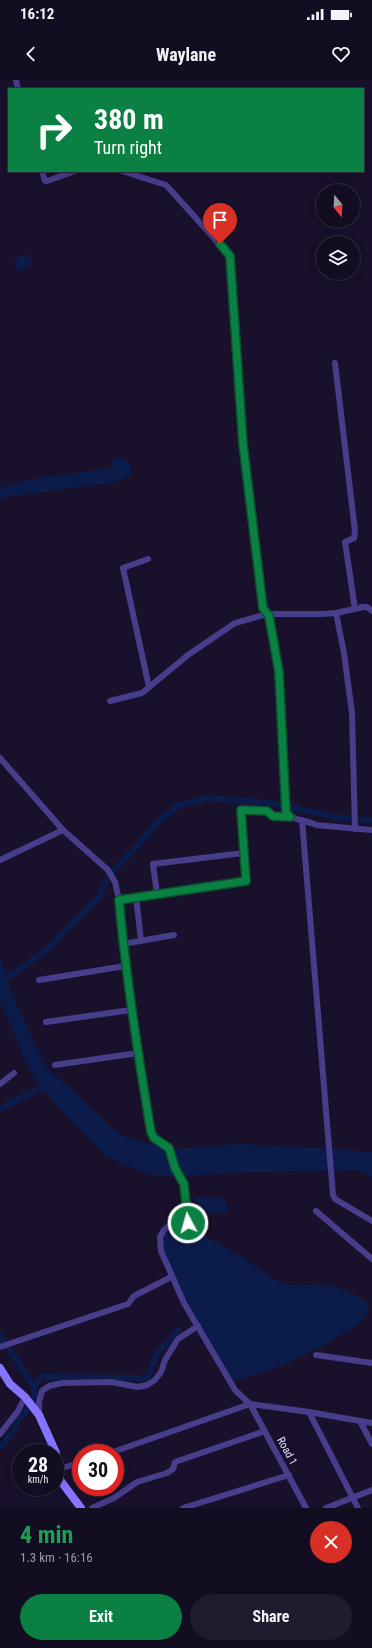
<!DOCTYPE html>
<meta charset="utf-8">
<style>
:root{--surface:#130d21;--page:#201b2e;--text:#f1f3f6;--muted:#9d9ca5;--line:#322d3f;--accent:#0b8043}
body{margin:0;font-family:"Roboto Condensed",sans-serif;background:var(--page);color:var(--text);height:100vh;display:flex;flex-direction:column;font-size:15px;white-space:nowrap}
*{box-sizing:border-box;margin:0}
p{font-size:13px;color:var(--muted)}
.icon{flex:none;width:22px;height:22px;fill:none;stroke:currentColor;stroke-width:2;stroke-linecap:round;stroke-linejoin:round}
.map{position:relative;height:1428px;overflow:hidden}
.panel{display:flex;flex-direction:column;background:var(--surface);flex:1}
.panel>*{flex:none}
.banner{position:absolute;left:8px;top:8px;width:356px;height:84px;border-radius:0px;box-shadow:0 2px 10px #0003,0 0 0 1px var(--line);background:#0b8043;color:#fff;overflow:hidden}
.needle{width:26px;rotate:162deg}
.tools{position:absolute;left:316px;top:104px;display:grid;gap:8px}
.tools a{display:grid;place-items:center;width:44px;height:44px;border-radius:50%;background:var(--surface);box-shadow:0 2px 10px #0003,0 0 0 1px var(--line);font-size:20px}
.speed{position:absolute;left:12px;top:1364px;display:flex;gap:8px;font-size:20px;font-weight:700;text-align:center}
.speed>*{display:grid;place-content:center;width:52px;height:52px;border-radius:50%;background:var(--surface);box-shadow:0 2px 10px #0003,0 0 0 1px var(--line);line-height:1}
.speed small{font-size:10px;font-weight:400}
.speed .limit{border:6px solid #d22;background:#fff;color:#111}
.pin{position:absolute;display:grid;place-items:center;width:34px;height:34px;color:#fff;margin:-41px -17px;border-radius:50% 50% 50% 0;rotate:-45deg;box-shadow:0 0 4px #0007}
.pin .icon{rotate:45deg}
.me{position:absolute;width:44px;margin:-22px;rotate:354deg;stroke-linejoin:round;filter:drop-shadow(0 0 3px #0008)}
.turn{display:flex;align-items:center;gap:14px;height:84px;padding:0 20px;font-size:18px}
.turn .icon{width:52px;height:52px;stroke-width:2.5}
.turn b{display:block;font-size:28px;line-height:34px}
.round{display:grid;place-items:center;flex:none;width:42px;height:42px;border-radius:21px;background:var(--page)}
.summary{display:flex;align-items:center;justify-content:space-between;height:68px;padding:0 20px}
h1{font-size:24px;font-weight:700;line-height:30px;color:#1e9e55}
.button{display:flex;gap:8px;margin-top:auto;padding:8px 20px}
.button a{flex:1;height:46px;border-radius:24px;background:var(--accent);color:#fff;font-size:16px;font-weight:700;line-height:46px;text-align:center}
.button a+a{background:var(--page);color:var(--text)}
.status{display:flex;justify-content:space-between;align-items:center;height:28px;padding:0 20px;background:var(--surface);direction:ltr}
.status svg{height:11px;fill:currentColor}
header{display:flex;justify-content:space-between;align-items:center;height:52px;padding:0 20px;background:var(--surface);font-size:18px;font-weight:700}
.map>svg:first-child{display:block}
.water{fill:#0b1c4b}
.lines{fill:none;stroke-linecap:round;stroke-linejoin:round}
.canal{stroke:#0b1c4b;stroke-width:6}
.street{stroke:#473d8b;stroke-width:6}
.secondary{stroke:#8574ff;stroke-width:8}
.route-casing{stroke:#07532c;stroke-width:10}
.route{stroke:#0b8043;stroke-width:7}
.labels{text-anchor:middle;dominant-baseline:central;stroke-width:4;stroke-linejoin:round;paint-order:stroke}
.street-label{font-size:11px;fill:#e4ddff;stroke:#19112c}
</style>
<div class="status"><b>16:12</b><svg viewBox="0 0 49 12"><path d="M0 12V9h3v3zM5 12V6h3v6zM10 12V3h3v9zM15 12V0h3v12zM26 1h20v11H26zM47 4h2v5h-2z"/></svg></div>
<header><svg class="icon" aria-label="back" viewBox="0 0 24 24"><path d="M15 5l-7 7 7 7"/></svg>Waylane<svg class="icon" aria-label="heart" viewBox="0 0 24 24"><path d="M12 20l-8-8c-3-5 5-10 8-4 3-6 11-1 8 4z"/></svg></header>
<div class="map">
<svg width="372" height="1428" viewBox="0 0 372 1428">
<rect width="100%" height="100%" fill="#19112c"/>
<g class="water">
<polygon points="29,174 33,185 17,191 14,178"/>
<path d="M123,378c8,6 10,9 7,18l-16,6 -114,16v-10l27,-8 84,-12 3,-9z"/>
<polygon points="0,877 13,917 47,989 73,1010 115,1051 126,1057 162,1068 174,1069 240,1064 335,1069 372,1072 372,1097 360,1090 254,1092 184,1096 154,1096 123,1084 106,1075 52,1020 38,1003 25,980 11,945 0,922"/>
<polygon points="195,1117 225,1117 228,1134 196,1133"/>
<path d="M168,1149c30,-1 61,19 84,35 9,6 18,14 28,18 15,6 30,1 45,3 15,1 30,10 43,17 2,7 0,12 -4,17 -14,16 -117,68 -134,59l-45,-78 -22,-46 -1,-16z"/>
</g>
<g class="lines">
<g class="canal">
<polyline points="2,901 48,869 99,817 109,796 162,738 179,725 207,718 271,723 341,738 372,740"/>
<polyline points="0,1029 48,1004"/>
<polyline points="0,1255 34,1307"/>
<polyline points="0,1367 10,1356 19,1339 35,1320 34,1307 41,1297 147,1298 159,1270 167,1264 178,1250"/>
</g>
<g class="street">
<polyline points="16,0 18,9"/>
<polyline points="42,91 45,101 47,101 75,91"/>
<path d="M122,91l44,14 64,71 13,188 20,163 6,9 10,56 7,140c7,9 21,8 30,13l56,5"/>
<polyline points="335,283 355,451 354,458 345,462 355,529"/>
<polyline points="148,479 123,488 149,607"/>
<polyline points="336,533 363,527 367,527 372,531"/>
<polyline points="110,621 142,613 188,575 235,543 267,534 322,534 336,533 344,573 352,633 355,749"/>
<polyline points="0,678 63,750 108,790 115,802 119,820 131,930 151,1052 154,1058 169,1067 175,1088 184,1104 188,1143 175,1144 168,1146 164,1150 160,1157 161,1171 184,1223 235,1310 250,1324 306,1428"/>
<polyline points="302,740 333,1115 335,1119 372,1141"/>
<polyline points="0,780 63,750"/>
<polyline points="157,814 153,784 243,773"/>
<polyline points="136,817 141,860"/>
<polyline points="119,820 246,801 241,730 267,731 273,735 290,737"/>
<polyline points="123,864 174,855"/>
<polyline points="39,900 125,886"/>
<polyline points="46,942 131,930"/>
<polyline points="55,985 138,973"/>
<polyline points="0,1004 14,993"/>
<polyline points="316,1131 372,1179"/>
<polyline points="0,1267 128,1224 134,1216 171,1197"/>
<polyline points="316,1275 372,1283"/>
<polyline points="309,1332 358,1428"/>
<polyline points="39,1335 39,1322 42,1311 49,1306 62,1303 111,1302 138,1307 147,1305 155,1300 161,1292 165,1280 178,1259 198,1246"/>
<polyline points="360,1341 372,1364"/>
<polyline points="0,1354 18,1331 25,1317"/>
<polyline points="110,1373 250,1324 309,1332 372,1343"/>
<polyline points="57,1390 81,1382"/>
<polyline points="92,1428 114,1418 137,1402 167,1393 173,1389 175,1382 265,1351"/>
<polyline points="183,1428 289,1395"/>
<polyline points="326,1428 372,1410"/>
</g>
<polyline class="secondary" points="0,1288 10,1304 25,1317 39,1335 56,1373 55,1380 60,1400 81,1428"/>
</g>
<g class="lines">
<g class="route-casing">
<path id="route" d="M188,1143l-4,-39 -9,-16 -6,-20 -15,-10 -3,-6c-13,-77 -25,-154 -32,-232l127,-19 -5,-71 26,1 6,5 17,1 -4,-5 -7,-140 -10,-56 -6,-8 -20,-164 -13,-188 -10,-12"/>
</g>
<use href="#route" class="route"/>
</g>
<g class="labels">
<g class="street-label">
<text transform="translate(287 1371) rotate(62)">Road 1</text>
</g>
</g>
</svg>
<div class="tools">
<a><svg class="needle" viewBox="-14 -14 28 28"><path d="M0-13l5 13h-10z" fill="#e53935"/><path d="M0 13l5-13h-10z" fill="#9d9ca5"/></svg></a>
<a><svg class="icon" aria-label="layers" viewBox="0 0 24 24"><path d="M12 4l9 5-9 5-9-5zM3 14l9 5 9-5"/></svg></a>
</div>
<div class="speed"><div>28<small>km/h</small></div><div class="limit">30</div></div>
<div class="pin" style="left:220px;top:164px;background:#d93025"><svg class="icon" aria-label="arrive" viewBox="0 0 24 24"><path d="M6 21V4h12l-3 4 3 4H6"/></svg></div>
<svg class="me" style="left:188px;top:1143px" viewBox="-20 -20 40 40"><circle r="17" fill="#0b8043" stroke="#fff" stroke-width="3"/><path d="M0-11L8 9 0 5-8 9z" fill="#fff"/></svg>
<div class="banner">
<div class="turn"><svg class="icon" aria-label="right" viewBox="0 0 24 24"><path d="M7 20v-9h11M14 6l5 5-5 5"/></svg><div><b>380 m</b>Turn right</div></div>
</div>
</div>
<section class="panel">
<div class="summary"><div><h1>4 min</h1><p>1.3 km · 16:16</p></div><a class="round" style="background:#d93025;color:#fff"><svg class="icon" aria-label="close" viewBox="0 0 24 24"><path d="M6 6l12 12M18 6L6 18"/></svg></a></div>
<div class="button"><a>Exit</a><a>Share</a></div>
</section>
